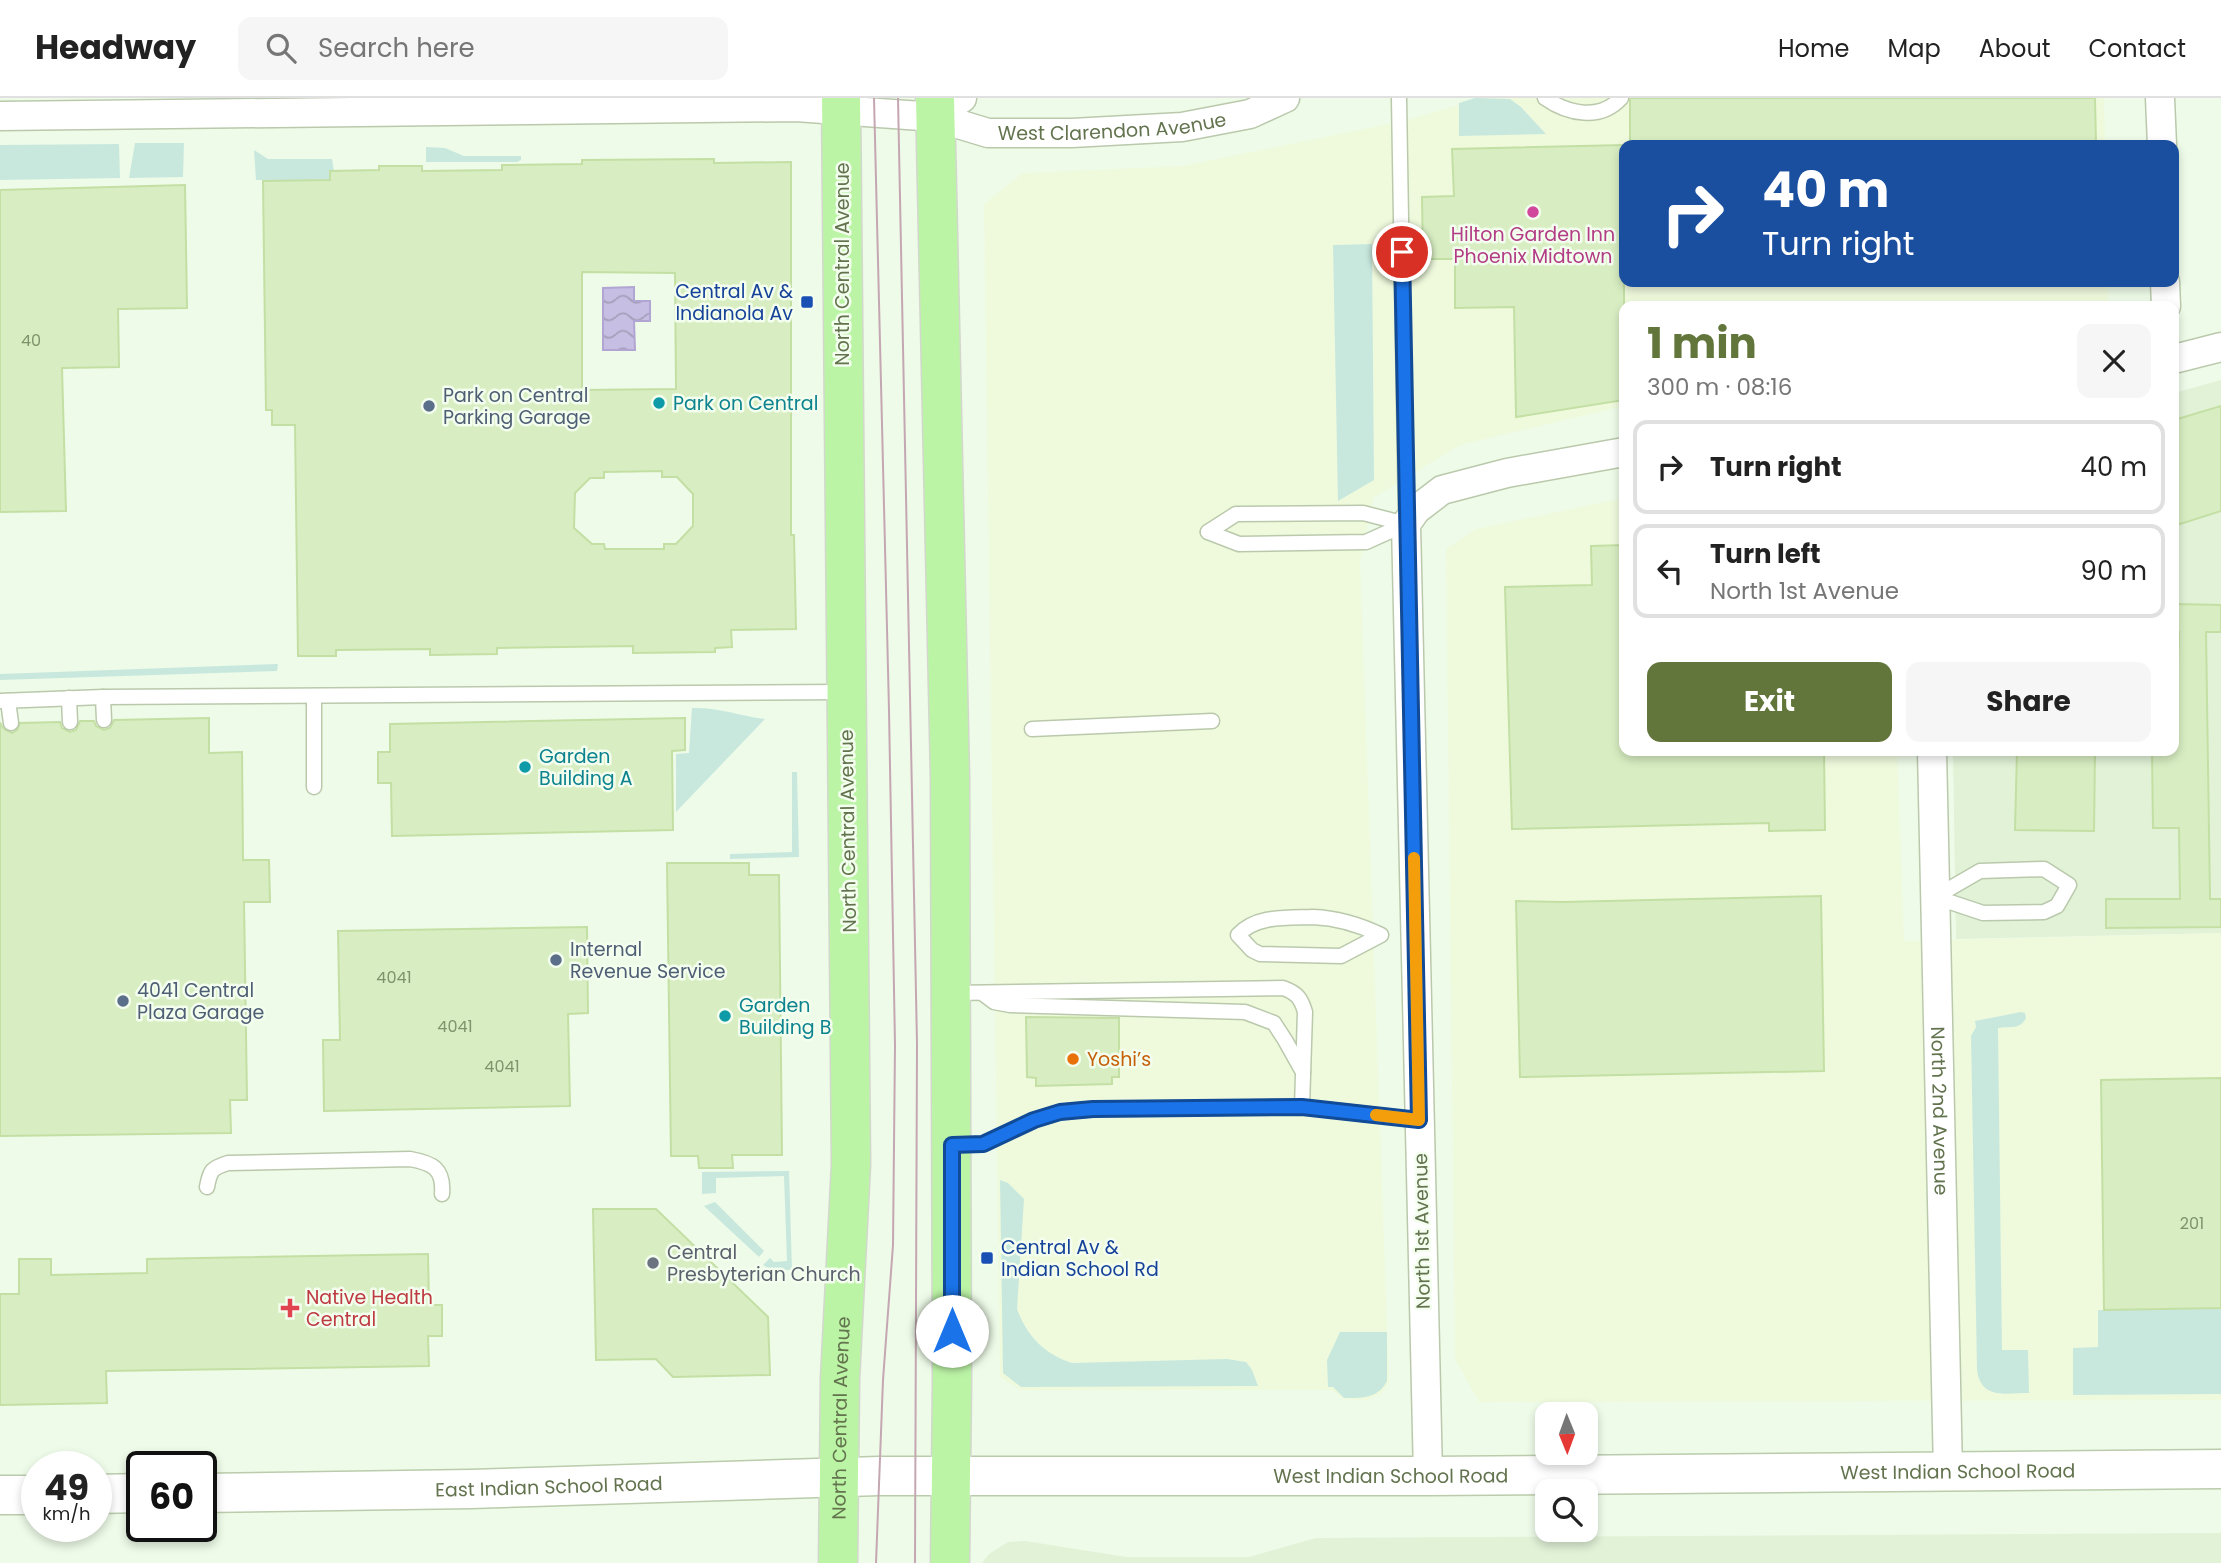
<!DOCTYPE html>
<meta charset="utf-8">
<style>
:root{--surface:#fff;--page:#f6f6f6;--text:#222;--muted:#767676;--line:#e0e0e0;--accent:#62753a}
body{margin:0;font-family:Poppins,sans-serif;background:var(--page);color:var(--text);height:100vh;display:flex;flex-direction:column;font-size:26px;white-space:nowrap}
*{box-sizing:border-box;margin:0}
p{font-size:23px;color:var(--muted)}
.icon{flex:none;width:38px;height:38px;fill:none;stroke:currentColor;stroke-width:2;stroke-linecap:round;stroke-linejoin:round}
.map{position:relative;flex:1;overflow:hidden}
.drawer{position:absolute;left:1619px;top:203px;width:560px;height:455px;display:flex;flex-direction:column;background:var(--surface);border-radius:14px;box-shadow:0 4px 10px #0003}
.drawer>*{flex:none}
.banner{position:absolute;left:1619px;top:42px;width:560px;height:147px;border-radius:14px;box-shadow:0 4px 10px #0003;background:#1a4fa0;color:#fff;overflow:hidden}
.needle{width:46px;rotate:179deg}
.buttons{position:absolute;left:1535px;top:1304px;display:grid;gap:14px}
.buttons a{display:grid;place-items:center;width:63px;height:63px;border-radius:14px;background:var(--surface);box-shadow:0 4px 10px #0003;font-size:35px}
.speed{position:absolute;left:21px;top:1353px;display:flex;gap:14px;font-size:35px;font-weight:700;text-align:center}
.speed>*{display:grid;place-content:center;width:91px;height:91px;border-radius:50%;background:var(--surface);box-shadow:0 4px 10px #0003;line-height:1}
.speed small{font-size:18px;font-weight:400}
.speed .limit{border:4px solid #111;border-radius:10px;background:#fff;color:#111}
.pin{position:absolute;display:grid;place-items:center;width:60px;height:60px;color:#fff;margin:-30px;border:4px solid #fff;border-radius:50%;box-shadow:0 2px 7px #0007}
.me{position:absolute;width:77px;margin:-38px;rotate:0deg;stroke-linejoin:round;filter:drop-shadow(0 0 5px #0008)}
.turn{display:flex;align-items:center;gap:24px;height:147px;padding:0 28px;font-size:32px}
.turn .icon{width:91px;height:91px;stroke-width:2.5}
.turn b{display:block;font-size:49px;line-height:60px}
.round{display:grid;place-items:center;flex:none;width:74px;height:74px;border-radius:14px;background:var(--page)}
.head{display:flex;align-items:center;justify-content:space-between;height:119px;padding:0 28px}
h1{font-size:42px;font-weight:700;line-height:52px;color:var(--accent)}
.action{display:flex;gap:14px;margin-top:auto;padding:14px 28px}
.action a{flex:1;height:80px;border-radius:14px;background:var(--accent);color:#fff;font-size:28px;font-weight:700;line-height:80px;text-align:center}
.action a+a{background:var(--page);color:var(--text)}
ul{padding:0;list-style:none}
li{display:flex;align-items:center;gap:21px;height:94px;margin:0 14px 10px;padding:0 14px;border:4px solid var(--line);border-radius:14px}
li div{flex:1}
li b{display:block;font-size:26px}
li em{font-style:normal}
header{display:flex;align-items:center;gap:42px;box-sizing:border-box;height:98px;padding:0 35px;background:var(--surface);border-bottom:2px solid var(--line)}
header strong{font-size:33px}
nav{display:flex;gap:38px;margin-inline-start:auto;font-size:24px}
.search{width:490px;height:63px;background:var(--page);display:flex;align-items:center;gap:18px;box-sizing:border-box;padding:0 24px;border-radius:14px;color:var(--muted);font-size:26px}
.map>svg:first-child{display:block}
.residential{fill:#e1f2d7}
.commercial{fill:#effadd}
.grass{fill:#c8e8de}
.water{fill:url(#water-waves);stroke:#b1a5d4;stroke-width:2}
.building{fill:#d8eec2;stroke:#c3dfa4;stroke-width:2;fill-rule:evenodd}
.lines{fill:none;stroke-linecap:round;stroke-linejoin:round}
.service-casing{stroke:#bac9ac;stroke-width:17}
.minor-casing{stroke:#bac9ac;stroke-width:31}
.secondary-casing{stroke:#baccab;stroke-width:41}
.primary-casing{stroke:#d3d8cd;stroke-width:41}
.service{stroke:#fff;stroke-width:14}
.minor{stroke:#fff;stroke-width:28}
.secondary{stroke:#fff;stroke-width:38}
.primary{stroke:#bcf4a6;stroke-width:38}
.tram{stroke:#c4a7b2;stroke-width:2}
.route-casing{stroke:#114b97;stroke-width:18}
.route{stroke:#1a73e8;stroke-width:12}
.slow{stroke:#f59e0b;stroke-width:12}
.hotel-dot{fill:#d1479c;stroke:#f3feee;stroke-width:2.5}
.transit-dot{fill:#1a4fb4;stroke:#f3feee;stroke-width:2.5}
.culture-dot{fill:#0f9aa8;stroke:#f3feee;stroke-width:2.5}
.service-dot{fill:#5c6f8a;stroke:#f3feee;stroke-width:2.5}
.food-dot{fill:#e8710a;stroke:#f3feee;stroke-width:2.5}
.worship-dot{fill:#6b7280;stroke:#f3feee;stroke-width:2.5}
.health-dot{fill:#e0444e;stroke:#f3feee;stroke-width:2.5}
.labels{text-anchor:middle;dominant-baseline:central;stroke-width:5;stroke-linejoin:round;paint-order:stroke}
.number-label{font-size:16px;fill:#80926b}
.street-label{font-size:19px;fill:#62734e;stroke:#f3feee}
.hotel-label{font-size:19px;fill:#b23c85;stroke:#f3feee}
.transit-label{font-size:19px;fill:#164399;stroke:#f3feee;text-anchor:end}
.service-label{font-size:19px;fill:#4e5e75;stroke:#f3feee;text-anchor:start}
.culture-label{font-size:19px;fill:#0d838f;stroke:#f3feee;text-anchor:start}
.food-label{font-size:19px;fill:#c56008;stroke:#f3feee;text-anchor:start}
.worship-label{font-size:19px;fill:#5b616d;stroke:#f3feee;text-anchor:start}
.health-label{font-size:19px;fill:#be3a42;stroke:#f3feee;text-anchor:start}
</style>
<header>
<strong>Headway</strong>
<div class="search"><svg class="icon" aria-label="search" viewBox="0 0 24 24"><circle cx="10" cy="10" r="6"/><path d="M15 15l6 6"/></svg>Search here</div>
<nav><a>Home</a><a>Map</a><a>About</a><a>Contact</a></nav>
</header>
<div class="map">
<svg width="2221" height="1465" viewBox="0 0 2221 1465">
<defs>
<pattern id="water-waves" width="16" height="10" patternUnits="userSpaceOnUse" patternTransform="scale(1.75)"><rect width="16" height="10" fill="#c7bee3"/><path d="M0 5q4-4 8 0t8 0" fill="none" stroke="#a59fba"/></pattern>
</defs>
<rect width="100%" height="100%" fill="#eefbe8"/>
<g class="residential">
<polygon points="2221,282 2221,835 1956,841 1953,653 2174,653 2174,295"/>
<polygon points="2221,1435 2221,1465 982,1465 989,1456 1008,1444 1025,1443 1126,1459 1249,1459 1316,1440"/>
</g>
<g class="commercial">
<polygon points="1482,0 2104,0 2105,47 1624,47 1624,184 2108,184 2109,208 1624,208 1624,308 1460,347 1373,400 1360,464 1389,1285 1381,1296 1367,1302 1344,1301 1331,1292 1021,1292 1000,1279 984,106 1023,75 1183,68 1408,22"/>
<polygon points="1624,400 1624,653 1897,653 1904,843 2221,835 2221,1302 1479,1304 1455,1261 1446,451 1476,431"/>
</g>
<g class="grass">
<polygon points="1475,0 1510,1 1521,9 1546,36 1459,38 1459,5"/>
<polygon points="135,45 184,45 183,79 129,80"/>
<polygon points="119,46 120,80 0,82 0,47"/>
<polygon points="426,49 445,50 464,58 521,58 521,62 517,64 426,64"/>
<polygon points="254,52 268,61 332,61 334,73 330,82 256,82"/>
<polygon points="1372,146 1374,382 1338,403 1333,147"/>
<polygon points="278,566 277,573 0,582 0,576"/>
<path d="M692,610c25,-1 49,8 73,11l-89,93v-58l13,-1z"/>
<polygon points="792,674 797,674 799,759 730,761 730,756 792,754"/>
<path d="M2021,914l4,1 1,5c-6,12 -16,8 -28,10l4,322h26l1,43c-23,0 -48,7 -52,-23l-6,-334 5,-9 -1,-6z"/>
<polygon points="789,1073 792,1172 771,1172 763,1167 770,1160 774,1164 787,1163 784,1078 716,1080 716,1095 702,1096 702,1074"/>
<path d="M1000,1082l8,3 16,16 -7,110c10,27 27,45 55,54l155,-4 19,3 6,8 6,16 -237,1 -18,-14z"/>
<polygon points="715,1104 764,1153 759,1159 704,1108"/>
<polygon points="2221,1210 2221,1296 2073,1297 2073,1250 2098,1249 2098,1212"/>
<path d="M1340,1234h47v49c-9,18 -26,17 -43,17l-11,-11h-5l-1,-27z"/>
</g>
<polygon class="water" points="634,189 634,203 650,203 650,223 634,223 635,252 603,252 603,190"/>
<g class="building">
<polygon points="1630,0 2095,0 2096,47 1630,47"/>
<polygon points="1624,47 1624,302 1516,319 1514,209 1455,210 1455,161 1423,161 1422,99 1454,98 1452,51"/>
<path d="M714,61v4l77,-1v373h3l2,94 -65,1 1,17 -17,1v4l-82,1v-7l-136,2v6l-67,1v-6l-94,1v6h-38l-3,-231h-23v-15h-6l-3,-229 67,-1v-9l49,-1v-4h43v5l80,-1v-5l80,-1v-4zM582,174l93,1 1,116 -94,1zM662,373v6h15l16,17v32l-17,18h-12v5h-59l-1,-5h-12l-18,-16 1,-35 15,-15h14v-6z"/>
<polygon points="185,87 187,210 118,211 119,269 62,270 66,413 0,414 0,92"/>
<polygon points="2221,308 2221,413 2174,428 2174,322"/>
<polygon points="1624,447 1624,653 1824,653 1825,732 1769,733 1769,725 1512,731 1505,489 1592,487 1591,448"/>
<polygon points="2174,506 2221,507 2221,534 2206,534 2210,801 2221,801 2221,829 2106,830 2106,801 2180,801 2179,730 2153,730 2152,653 2174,653 2174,595 2177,595 2179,534 2174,533"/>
<polygon points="209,620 209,655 242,654 243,762 269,762 270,804 244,804 247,1002 230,1002 231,1035 0,1038 0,625 4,631 12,635 17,632 20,625 60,624 62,630 70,634 76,632 80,623 94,623 96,628 104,632 110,630 114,622"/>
<polygon points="685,620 685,652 672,653 673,732 392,738 391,685 378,685 378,654 390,654 390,626"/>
<polygon points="2017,653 2095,653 2094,733 2015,732"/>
<polygon points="667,765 749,765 749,777 779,777 782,1057 732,1057 733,1070 699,1070 698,1058 671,1058"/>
<polygon points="1821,798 1824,973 1520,979 1516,803 1563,804"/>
<polygon points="587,829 588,915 568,916 570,1008 324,1013 323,942 340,942 338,833"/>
<polygon points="1026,919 1119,920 1119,979 1112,979 1112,986 1036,988 1036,980 1027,979"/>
<polygon points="2221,980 2221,1210 2104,1212 2101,982"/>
<polygon points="593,1111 656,1111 768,1219 770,1277 673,1279 656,1261 596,1262"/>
<polygon points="428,1156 429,1207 442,1207 442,1238 428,1238 429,1268 106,1273 107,1305 0,1307 0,1196 19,1196 19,1161 51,1161 51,1177 147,1175 147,1161"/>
</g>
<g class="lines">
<g class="service-casing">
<g id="service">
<polyline points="1399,0 1406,422"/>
<path d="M1545,0c23,16 55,23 76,0"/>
<polyline points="1208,434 1236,416 1363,415 1406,426"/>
<polyline points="1208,434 1239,446 1366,444 1406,426"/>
<polyline points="103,599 104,622"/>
<polyline points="69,600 70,624"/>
<polyline points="0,603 103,599 845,594"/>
<polyline points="8,603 11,625"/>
<polyline points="1032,631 1212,623"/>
<polyline points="314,689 314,598"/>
<polygon points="2044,771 2069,787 2057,808 2044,814 1983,815 1935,799 1980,773"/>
<path d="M1313,819c25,1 45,7 68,18l-40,21 -81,-2 -8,-4 -14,-15c18,-20 49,-17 75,-18z"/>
<path d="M953,895l330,-5c14,5 18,10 22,24l-3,95"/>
<polyline points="982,895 994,904 1010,907 1245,914 1274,925 1285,942 1303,974"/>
<polyline points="954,1047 983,1046 1034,1022 1060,1014 1093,1011 1302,1009 1420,1022"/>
<path d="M207,1089c3,-17 5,-19 21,-24l182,-4c22,4 34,9 32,35"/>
</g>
</g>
<g class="minor-casing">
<g id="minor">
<polyline points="2160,0 2162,47"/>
<path id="s1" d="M0,18l796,-9 139,10 53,16h84l110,-6 68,-13 35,-16"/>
<polyline points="935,19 962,0"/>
<polyline points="2165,184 2166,208"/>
<polyline points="2174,261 2221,249"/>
<path id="s2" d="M1932,653l16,721"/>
<polyline points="1428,1378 1406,426 1416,412 1442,392 1507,375 1624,354"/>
</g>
</g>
<g class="secondary-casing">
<g id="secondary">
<path id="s3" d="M201,1395l270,-4 408,-13h549l793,-7"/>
<polyline points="96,1396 142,1395"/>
<polyline points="0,1397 37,1397"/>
</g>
</g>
<g class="primary-casing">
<g id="primary">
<polyline points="935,0 950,680 952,1282 950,1465"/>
<path id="s4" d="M838,1465l2,-184 11,-215 -10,-1066"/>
</g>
</g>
<use href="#service" class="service"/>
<use href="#minor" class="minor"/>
<use href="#secondary" class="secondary"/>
<use href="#primary" class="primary"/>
<g class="tram">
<polyline points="874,0 889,612 895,947 893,1147 883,1282 876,1465"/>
<polyline points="898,0 917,946 915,1465"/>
</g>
</g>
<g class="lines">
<g class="route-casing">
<polyline id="route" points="952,1233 952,1047 983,1046 1034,1022 1060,1014 1093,1011 1302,1009 1419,1022 1402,154"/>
</g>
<use href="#route" class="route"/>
<polyline class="slow" points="1376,1017 1419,1022 1414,760"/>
</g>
<circle class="hotel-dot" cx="1533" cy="114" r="7"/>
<g class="transit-dot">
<rect x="800" y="197" width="14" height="14" rx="3.5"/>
<rect x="980" y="1153" width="14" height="14" rx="3.5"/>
</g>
<g class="culture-dot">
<circle cx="659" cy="305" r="7"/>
<circle cx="525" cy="669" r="7"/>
<circle cx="725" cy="918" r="7"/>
</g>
<g class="service-dot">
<circle cx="429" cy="308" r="7"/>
<circle cx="556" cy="862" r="7"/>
<circle cx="123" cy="903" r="7"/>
</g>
<circle class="food-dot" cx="1073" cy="961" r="7"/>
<circle class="worship-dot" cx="653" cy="1165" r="7"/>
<path class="health-dot" d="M286.5 1199.5h7v7h7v7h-7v7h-7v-7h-7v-7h7z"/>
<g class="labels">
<g class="number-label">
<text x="31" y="242">40</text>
<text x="394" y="879">4041</text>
<text x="455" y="928">4041</text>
<text x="502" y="968">4041</text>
<text x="2192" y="1125">201</text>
</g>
<g class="street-label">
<text stroke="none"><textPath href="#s1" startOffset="1115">West Clarendon Avenue</textPath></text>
<text transform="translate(842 166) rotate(-90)">North Central Avenue</text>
<text transform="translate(848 733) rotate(-91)">North Central Avenue</text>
<text stroke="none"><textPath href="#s2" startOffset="360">North 2nd Avenue</textPath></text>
<text transform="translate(1422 1133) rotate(-91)">North 1st Avenue</text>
<text stroke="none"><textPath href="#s4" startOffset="145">North Central Avenue</textPath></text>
<text stroke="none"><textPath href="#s3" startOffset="1757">West Indian School Road</textPath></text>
<text stroke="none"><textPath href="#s3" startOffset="1190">West Indian School Road</textPath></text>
<text stroke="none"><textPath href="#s3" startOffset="348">East Indian School Road</textPath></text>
</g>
<g class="hotel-label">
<text x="1533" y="136">Hilton Garden Inn<tspan x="1533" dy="22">Phoenix Midtown</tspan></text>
</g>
<g class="transit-label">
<text x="793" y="193">Central Av &amp;<tspan x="793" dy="22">Indianola Av</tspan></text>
<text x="1001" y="1149" text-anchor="start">Central Av &amp;<tspan x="1001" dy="22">Indian School Rd</tspan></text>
</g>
<g class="service-label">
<text x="443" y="297">Park on Central<tspan x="443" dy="22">Parking Garage</tspan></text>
<text x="570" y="851">Internal<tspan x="570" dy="22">Revenue Service</tspan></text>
<text x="137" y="892">4041 Central<tspan x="137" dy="22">Plaza Garage</tspan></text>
</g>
<g class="culture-label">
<text x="673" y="305">Park on Central</text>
<text x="539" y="658">Garden<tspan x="539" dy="22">Building A</tspan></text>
<text x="739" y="907">Garden<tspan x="739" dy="22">Building B</tspan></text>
</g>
<g class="food-label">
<text x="1087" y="961">Yoshi’s</text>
</g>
<g class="worship-label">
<text x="667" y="1154">Central<tspan x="667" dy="22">Presbyterian Church</tspan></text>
</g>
<g class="health-label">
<text x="306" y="1199">Native Health<tspan x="306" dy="22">Central</tspan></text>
</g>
</g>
</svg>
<div class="buttons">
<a><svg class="needle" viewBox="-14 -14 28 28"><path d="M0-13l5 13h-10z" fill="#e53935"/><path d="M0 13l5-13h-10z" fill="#767676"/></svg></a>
<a><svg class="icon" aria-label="search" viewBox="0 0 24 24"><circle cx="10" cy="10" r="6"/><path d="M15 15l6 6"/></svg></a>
</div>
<div class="speed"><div>49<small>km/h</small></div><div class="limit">60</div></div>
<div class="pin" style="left:1402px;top:154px;background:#d93025"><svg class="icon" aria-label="arrive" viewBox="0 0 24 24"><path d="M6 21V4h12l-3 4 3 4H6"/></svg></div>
<svg class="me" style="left:952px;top:1233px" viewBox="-20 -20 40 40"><circle r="19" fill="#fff"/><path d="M0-13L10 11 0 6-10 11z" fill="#1a73e8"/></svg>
<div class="banner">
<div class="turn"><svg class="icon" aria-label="right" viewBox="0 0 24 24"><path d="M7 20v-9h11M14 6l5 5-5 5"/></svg><div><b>40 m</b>Turn right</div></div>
</div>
<section class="drawer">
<div class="head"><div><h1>1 min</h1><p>300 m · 08:16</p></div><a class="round"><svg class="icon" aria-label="close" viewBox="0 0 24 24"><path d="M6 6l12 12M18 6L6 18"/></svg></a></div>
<ul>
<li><svg class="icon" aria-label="right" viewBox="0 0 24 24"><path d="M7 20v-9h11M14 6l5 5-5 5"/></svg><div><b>Turn right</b></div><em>40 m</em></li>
<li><svg class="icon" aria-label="left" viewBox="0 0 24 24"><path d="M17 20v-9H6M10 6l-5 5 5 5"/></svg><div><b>Turn left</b><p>North 1st Avenue</p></div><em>90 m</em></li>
</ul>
<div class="action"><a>Exit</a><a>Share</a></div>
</section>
</div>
